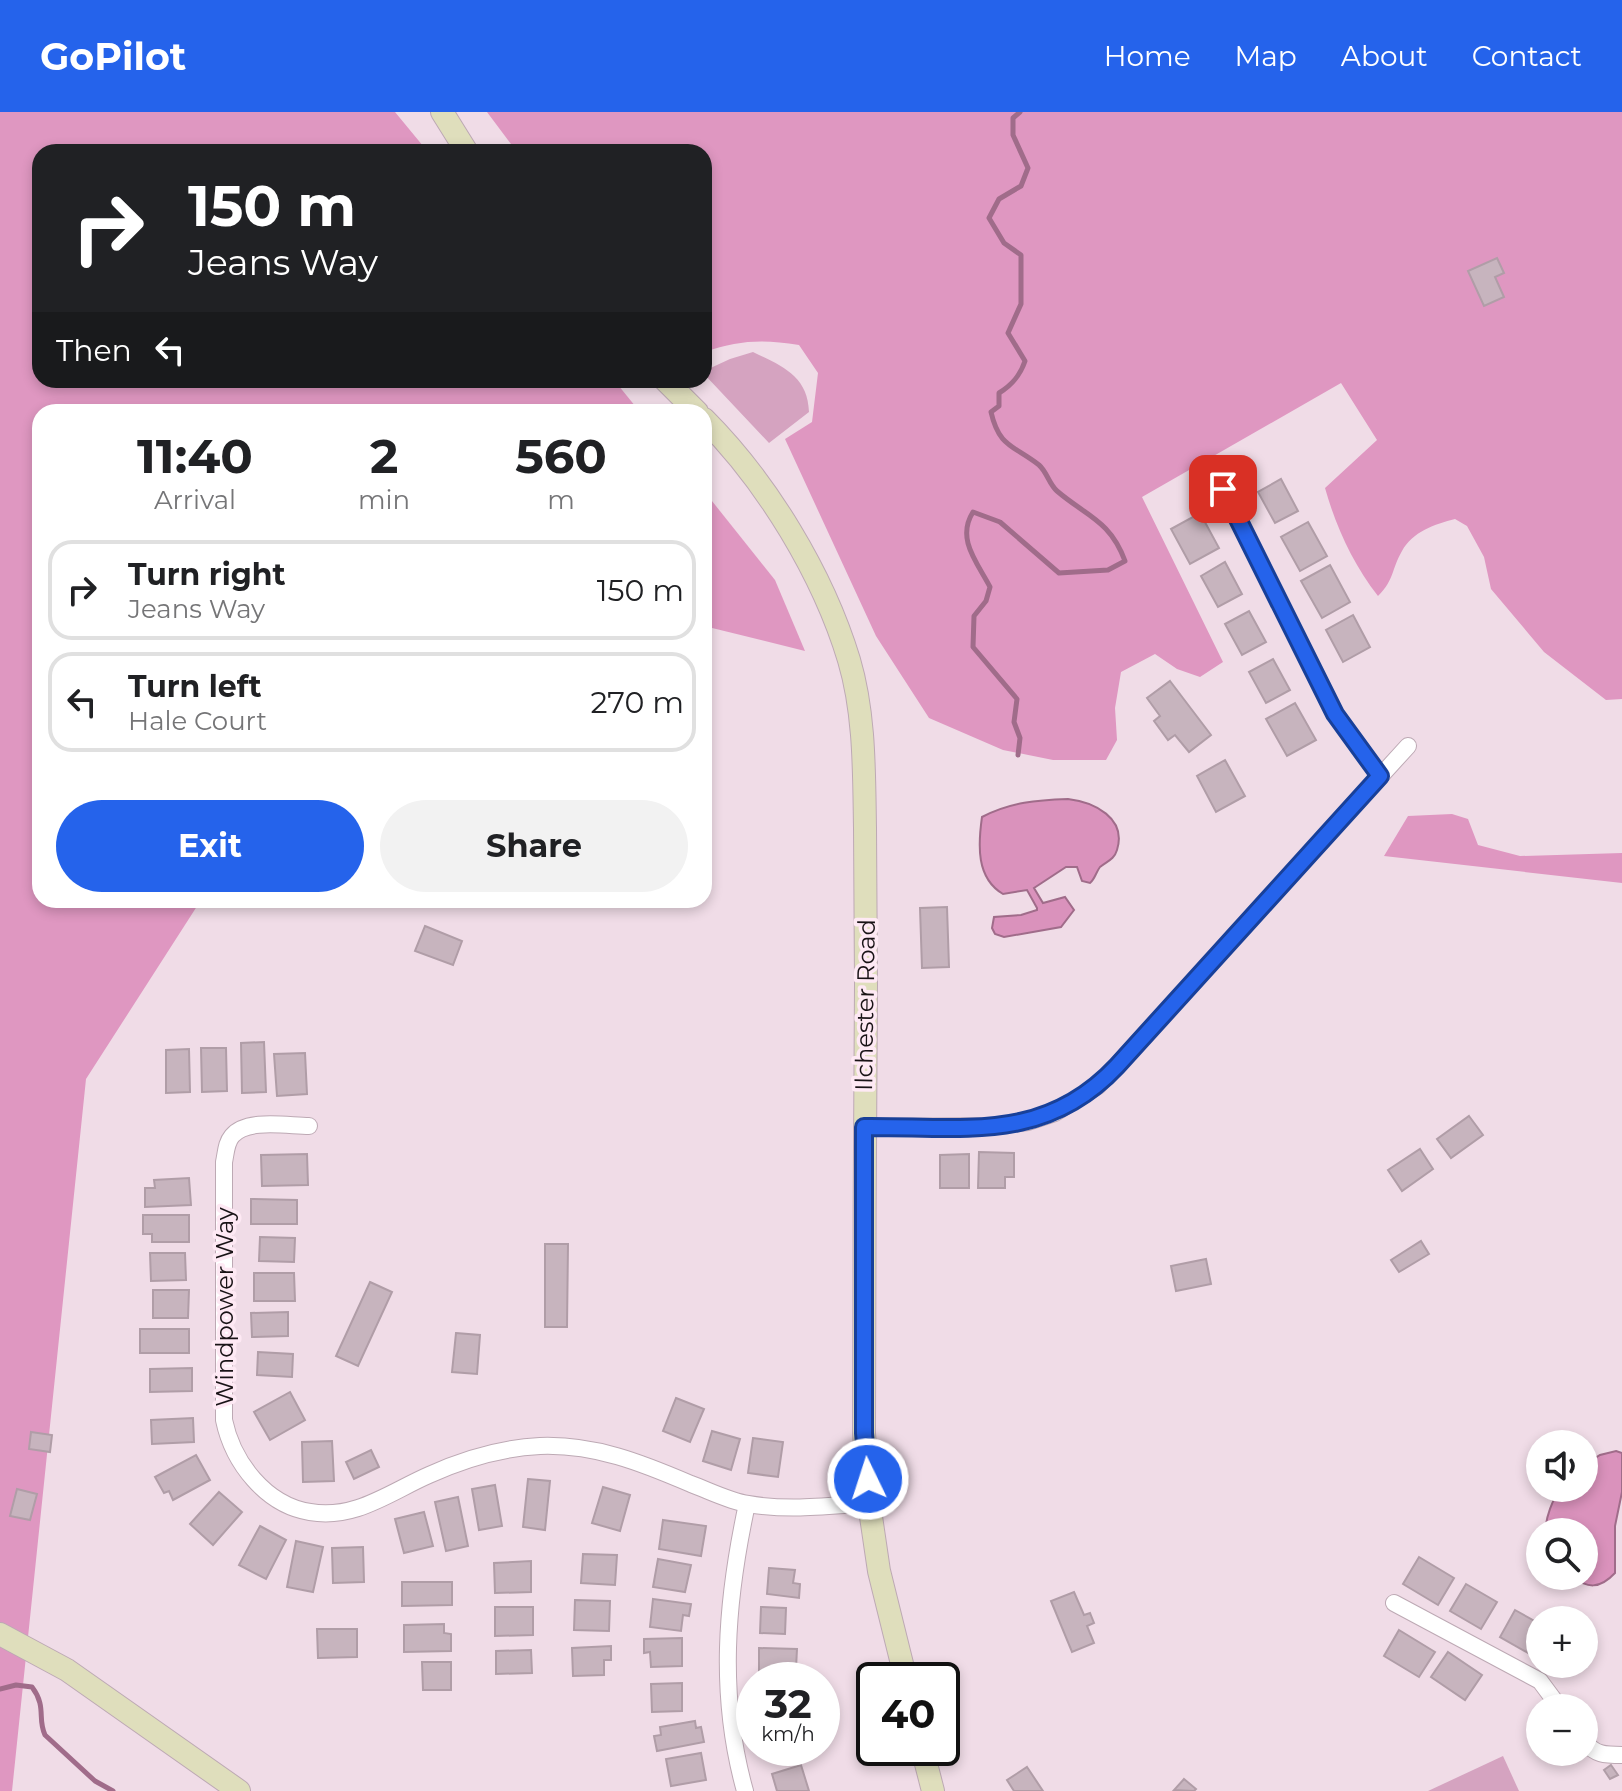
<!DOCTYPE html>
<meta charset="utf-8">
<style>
:root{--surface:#fff;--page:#f2f2f2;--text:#202124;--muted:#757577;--line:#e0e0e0;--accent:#2563eb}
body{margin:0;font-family:Montserrat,sans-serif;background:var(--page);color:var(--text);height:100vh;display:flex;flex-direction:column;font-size:30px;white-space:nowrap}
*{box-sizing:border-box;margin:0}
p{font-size:26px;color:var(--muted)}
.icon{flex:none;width:44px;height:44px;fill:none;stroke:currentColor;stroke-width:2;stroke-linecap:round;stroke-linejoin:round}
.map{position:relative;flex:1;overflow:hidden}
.panel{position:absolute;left:32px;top:292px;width:680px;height:504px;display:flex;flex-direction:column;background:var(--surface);border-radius:24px;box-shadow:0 4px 12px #0003}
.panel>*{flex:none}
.banner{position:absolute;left:32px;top:32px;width:680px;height:244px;border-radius:24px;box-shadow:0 4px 12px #0003;background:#202124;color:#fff;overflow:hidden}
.fabs{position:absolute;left:1526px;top:1318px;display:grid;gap:16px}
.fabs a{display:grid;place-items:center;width:72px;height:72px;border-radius:50%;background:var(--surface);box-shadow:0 4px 12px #0003;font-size:40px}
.speed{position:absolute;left:736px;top:1550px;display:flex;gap:16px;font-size:40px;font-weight:700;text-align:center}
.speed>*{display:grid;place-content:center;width:104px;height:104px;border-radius:50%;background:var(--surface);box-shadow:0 4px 12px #0003;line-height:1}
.speed small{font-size:20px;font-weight:400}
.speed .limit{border:4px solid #111;border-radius:12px;background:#fff;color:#111}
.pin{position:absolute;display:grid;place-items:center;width:68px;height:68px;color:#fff;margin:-34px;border-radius:16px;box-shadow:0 4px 12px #0006}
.me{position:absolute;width:88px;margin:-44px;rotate:356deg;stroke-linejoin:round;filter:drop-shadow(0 0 6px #0008)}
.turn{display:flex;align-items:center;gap:28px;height:168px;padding:0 24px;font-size:36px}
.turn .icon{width:104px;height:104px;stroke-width:2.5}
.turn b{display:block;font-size:56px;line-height:68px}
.then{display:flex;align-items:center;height:76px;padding:0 24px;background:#0003;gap:16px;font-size:30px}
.eta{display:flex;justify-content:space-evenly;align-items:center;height:136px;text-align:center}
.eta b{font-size:48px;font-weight:700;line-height:56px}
.button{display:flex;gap:16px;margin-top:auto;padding:16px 24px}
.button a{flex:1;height:92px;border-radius:48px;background:var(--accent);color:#fff;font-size:32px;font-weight:700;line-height:92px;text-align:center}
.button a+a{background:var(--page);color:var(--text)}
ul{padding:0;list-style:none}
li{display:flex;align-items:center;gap:24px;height:100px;margin:0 16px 12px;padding:0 8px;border:4px solid var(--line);border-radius:24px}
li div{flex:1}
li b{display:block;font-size:30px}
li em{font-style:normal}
header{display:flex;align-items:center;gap:48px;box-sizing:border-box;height:112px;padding:0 40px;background:var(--accent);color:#fff}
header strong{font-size:38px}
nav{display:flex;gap:44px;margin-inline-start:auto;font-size:28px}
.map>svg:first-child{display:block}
.green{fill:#d5a3c0}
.forest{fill:#df97c1}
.water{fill:#da92bc;stroke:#a06c8a;stroke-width:2}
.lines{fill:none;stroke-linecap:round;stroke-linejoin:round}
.stream{stroke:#a06c8a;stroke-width:5}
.building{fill:#c7b4be;stroke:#b09da7;stroke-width:2}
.street-casing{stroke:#bda9b4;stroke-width:18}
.secondary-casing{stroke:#bda9b4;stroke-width:24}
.street{stroke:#fff;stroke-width:16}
.secondary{stroke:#dfdebc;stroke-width:22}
.route-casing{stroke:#184099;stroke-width:20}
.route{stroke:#2563eb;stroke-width:14}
.labels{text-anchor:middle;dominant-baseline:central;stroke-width:7;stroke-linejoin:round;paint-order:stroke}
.street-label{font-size:24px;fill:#191316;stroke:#fee9f4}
</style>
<header>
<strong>GoPilot</strong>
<nav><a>Home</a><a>Map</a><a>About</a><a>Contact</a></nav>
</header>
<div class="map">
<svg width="1622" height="1679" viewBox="0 0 1622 1679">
<rect width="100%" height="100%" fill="#f0dce7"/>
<g class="green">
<path d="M753,240c29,14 55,24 56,60l-40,31 -65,-69v-3l26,-12z"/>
<polygon points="1503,1644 1519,1679 1428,1679"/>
</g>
<g class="forest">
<polygon points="0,0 395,0 428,40 40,40 40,268 614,268 640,300 40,300 40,788 201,788 86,967 12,1679 0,1679"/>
<path d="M487,0h1135v587l-16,1 -62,-48 -53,-63 -7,-32 -17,-31 -12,-7c-20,5 -43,13 -53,32 -11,19 -7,28 -24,45 -25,-32 -42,-69 -53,-108l52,-48 -36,-57 -199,114 81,165 -23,15 -23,-8 -22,-15 -34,18 -6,36 2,32 -11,20h-53l-50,-10 -74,-32 -53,-82 -91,-197 27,-17 6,-49 -19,-28c-37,-6 -59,-5 -95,7v-200h-187z"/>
<polygon points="704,379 775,468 805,539 704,514"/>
<polygon points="1452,702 1468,707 1478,733 1520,744 1622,741 1622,771 1384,744 1408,704"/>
</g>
<g class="water">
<path d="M1068,687c26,3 59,19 49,51 -3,10 -10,11 -17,17 -4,5 -5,12 -10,16l-8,-2 -5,-14h-11l-32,21 9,15 22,-6 9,13 -13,17 -57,10 -9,-3 -3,-6 2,-11 27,-2 16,-5v-2l-10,-18 -24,4c-27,-16 -25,-49 -21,-77 28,-15 56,-17 86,-18z"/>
<path d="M1616,1339l6,2v39l-7,34v47c-16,17 -27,15 -46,3h15v-44h-39c1,-15 7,-32 16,-44h23v-23l16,-10z"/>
</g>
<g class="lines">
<g class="stream">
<path d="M1018,643l2,-17 -6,-16 3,-23 -44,-52 1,-31 12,-15 4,-14c-13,-25 -34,-48 -17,-75l27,10 59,51 49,-3 17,-9c-15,-41 -39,-45 -68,-70 -8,-7 -10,-19 -18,-26 -26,-20 -40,-18 -48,-53l8,-6v-13c13,-8 21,-17 26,-32l-17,-28 13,-29v-49l-17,-12 -15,-25 10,-19 22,-13 7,-18 -15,-33v-17l7,-6"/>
<path d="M0,1577l16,-4 16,2c15,20 5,31 13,48l50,46 18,10"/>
</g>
</g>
<g class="building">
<polygon points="1497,146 1504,161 1495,165 1504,185 1484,194 1468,159"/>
<polygon points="1281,367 1298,399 1275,411 1258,380"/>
<polygon points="1200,401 1219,436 1190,452 1171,417"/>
<polygon points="1308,410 1327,444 1300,459 1281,425"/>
<polygon points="1225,450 1242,482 1218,495 1201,464"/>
<polygon points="1330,453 1350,490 1322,506 1301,469"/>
<polygon points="1249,499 1266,530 1242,543 1225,512"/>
<polygon points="1353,503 1370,535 1343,550 1326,518"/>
<polygon points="1273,547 1290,578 1266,591 1249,560"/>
<polygon points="1170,569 1211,623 1189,640 1175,623 1168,628 1154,609 1160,604 1147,586"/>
<polygon points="1295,591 1316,628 1287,644 1266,607"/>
<polygon points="1225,648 1245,684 1216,700 1197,664"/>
<polygon points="947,795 949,855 922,856 920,796"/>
<polygon points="425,814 462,829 453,853 415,839"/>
<polygon points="264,930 266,980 242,981 241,931"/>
<polygon points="201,936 226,936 227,979 202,980"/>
<polygon points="189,937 190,980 166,981 166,938"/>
<polygon points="305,941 307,982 277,984 274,942"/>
<polygon points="1469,1004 1483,1023 1451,1046 1437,1027"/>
<polygon points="1420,1037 1433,1057 1402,1079 1388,1058"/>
<polygon points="979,1040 1014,1041 1014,1065 1005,1065 1005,1076 978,1076"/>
<polygon points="307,1042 308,1073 262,1074 261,1043"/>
<polygon points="969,1042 969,1076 940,1076 940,1043"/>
<polygon points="189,1066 191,1093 145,1095 145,1076 155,1076 154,1068"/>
<polygon points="251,1087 297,1088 297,1112 251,1112"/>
<polygon points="143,1103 189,1103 189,1130 152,1130 152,1122 143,1122"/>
<polygon points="260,1125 295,1126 294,1150 259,1149"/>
<polygon points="1421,1129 1429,1142 1399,1160 1391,1148"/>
<polygon points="545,1132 568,1132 567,1215 545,1215"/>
<polygon points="150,1141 185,1141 186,1168 151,1169"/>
<polygon points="1206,1147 1211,1172 1176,1179 1171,1154"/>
<polygon points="254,1161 294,1161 295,1189 254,1189"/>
<polygon points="370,1170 392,1180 358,1254 336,1244"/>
<polygon points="153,1178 189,1178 188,1206 153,1206"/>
<polygon points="288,1200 288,1224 252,1225 251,1201"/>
<rect x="140" y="1217" width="49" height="24"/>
<polygon points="456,1221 480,1223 477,1262 452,1260"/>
<polygon points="258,1240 293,1242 292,1265 257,1263"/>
<polygon points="192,1256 192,1279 150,1280 150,1257"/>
<polygon points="290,1280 305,1308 270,1328 254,1300"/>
<polygon points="676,1286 704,1297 690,1330 663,1319"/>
<polygon points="193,1306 194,1330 152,1332 151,1308"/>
<polygon points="712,1319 740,1327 731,1358 703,1349"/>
<polygon points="31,1320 52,1323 50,1340 29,1337"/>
<polygon points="753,1326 783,1330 778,1365 748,1361"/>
<polygon points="332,1329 334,1369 303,1370 302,1330"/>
<polygon points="371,1338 379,1355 354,1367 346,1350"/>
<polygon points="196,1343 210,1368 173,1388 169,1379 164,1381 155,1365"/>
<polygon points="528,1367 550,1369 545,1418 523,1415"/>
<polygon points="495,1373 502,1414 479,1418 472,1377"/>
<polygon points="603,1375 630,1383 620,1419 592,1411"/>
<polygon points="17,1377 37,1382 30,1408 10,1404"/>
<polygon points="219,1380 242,1400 213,1433 190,1412"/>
<polygon points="458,1385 468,1434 446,1439 435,1390"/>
<polygon points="424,1400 433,1434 404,1441 395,1407"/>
<polygon points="663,1408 706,1414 701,1444 659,1437"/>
<polygon points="260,1414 286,1428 266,1467 239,1453"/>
<polygon points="296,1429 323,1435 313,1480 287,1475"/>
<polygon points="363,1435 364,1470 333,1471 332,1436"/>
<polygon points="583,1442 617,1443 615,1473 581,1471"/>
<polygon points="1419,1445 1454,1466 1438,1493 1403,1472"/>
<polygon points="658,1447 691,1453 685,1480 653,1475"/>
<polygon points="531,1449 531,1480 495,1481 494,1451"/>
<polygon points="769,1456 795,1458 793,1471 800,1472 799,1486 767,1482"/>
<polygon points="402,1470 452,1470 452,1493 402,1494"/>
<polygon points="1466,1472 1497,1490 1481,1517 1450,1499"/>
<polygon points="1074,1480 1084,1503 1090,1501 1094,1511 1087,1514 1094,1531 1072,1540 1051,1489"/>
<polygon points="653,1487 691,1492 689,1504 683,1503 681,1519 650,1515"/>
<polygon points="575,1488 610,1489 609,1519 574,1518"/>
<polygon points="495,1495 533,1495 533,1523 495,1524"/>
<polygon points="761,1495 786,1496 785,1522 760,1521"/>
<polygon points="1515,1498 1540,1512 1540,1537 1535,1545 1500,1525"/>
<polygon points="444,1512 444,1521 451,1522 451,1539 404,1540 404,1513"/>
<polygon points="317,1517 357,1517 357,1545 318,1546"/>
<polygon points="1399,1518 1435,1540 1419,1565 1384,1544"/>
<polygon points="682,1526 682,1554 651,1555 650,1540 644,1541 644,1527"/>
<polygon points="611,1534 611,1548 604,1548 604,1563 573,1564 572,1536"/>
<polygon points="759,1536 797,1537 796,1556 788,1555 788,1563 759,1562"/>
<polygon points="531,1538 532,1561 496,1562 496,1539"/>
<polygon points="1448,1540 1482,1563 1465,1588 1431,1565"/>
<polygon points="422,1550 451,1550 451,1578 423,1578"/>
<polygon points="682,1571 682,1599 652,1600 651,1572"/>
<polygon points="695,1609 696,1616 701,1615 704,1630 657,1639 654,1624 661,1623 660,1615"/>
<polygon points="768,1636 799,1636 799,1641 769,1646"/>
<polygon points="701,1641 706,1668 671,1674 666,1647"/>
<polygon points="801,1653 809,1679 777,1679 772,1662"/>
<polygon points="1611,1653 1618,1663 1610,1667 1604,1658"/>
<polygon points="1027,1655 1043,1679 1014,1679 1007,1668"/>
<polygon points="1184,1667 1196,1677 1194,1679 1174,1678"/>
</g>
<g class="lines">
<g class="street-casing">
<g id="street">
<polyline points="1223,377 1335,602 1380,664"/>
<path d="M309,1014c-21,0 -62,-8 -77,10 -6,7 -6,17 -8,26v258c9,43 42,85 86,92 45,8 80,-20 119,-37 35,-16 72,-27 111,-29 55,-2 102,17 151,38 19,7 38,17 57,20 40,7 81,2 121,-1"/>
<polyline points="864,1015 996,1014 1028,1010 1055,1001 1098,974 1408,634"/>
<polyline points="1394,1491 1540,1569 1560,1596"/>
<path d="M1584,1629c11,14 21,14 38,14"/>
<path d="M745,1679c-27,-96 -19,-190 2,-287"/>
</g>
</g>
<g class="secondary-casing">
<g id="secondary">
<polyline points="442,0 467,40"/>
<polyline points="665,268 697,300"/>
<path d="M704,307c63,63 119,155 145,241 16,54 15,112 16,168 0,53 1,105 1,157 -2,149 -1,299 -2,448l5,70 10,68 27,109"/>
<polyline points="0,1522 67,1558 239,1679"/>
<polyline points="922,1636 933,1679"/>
</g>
</g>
<use href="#street" class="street"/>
<use href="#secondary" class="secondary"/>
</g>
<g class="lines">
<g class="route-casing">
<path id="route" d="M868,1367l-4,-46v-306c98,-1 180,17 253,-61l263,-290 -45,-62 -112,-225"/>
</g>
<use href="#route" class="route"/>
</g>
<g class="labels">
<g class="street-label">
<text transform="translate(865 893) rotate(-89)">Ilchester Road</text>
<text transform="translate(224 1195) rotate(-90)">Windpower Way</text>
</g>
</g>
</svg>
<div class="fabs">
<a><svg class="icon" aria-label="sound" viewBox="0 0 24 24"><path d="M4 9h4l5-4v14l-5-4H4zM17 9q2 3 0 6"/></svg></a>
<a><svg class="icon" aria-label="search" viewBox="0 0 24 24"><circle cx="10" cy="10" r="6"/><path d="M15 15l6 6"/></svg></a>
<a>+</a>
<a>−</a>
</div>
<div class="speed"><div>32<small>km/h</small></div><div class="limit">40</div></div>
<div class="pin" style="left:1223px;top:377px;background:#d93025"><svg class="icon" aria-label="arrive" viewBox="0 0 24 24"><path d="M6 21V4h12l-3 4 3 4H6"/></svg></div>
<svg class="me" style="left:868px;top:1367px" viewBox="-20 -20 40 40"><circle r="17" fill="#2563eb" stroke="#fff" stroke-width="3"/><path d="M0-11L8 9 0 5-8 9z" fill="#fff"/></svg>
<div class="banner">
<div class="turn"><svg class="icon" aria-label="right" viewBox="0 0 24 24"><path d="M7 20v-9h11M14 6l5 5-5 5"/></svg><div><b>150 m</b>Jeans Way</div></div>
<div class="then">Then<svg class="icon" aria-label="left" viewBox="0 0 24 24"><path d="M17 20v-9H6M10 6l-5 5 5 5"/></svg></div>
</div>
<section class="panel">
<div class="eta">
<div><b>11:40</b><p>Arrival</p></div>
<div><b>2</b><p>min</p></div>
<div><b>560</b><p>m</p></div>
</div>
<ul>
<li><svg class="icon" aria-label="right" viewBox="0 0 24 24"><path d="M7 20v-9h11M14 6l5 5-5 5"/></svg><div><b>Turn right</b><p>Jeans Way</p></div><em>150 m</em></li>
<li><svg class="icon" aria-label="left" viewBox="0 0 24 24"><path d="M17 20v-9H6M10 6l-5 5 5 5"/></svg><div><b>Turn left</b><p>Hale Court</p></div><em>270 m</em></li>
</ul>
<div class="button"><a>Exit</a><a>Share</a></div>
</section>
</div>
